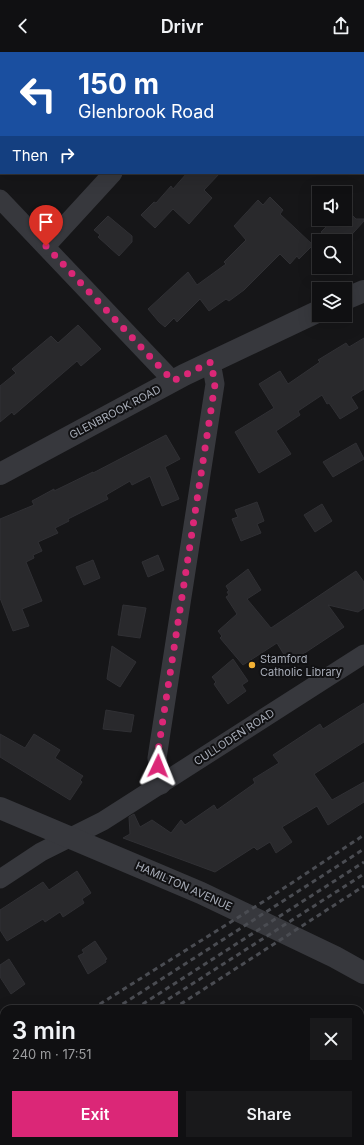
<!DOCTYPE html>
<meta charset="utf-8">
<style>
:root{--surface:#101012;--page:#19191b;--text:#f1f3f6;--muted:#9c9d9f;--line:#303032;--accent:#db2777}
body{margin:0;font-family:Inter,sans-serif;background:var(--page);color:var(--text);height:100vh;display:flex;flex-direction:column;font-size:15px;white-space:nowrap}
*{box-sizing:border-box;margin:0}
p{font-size:13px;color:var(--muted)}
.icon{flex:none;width:22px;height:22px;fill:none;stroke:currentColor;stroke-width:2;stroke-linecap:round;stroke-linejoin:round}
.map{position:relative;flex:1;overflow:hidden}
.side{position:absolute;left:0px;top:953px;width:364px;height:140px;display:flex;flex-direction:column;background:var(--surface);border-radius:12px 12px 0 0;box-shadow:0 4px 16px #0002,0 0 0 1px var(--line)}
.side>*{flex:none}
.top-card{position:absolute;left:0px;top:0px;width:364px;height:122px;box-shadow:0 4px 16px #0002,0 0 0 1px var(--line);background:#1a4fa0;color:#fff;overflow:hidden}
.tools{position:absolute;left:312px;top:134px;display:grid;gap:8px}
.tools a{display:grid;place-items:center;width:40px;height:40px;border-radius:0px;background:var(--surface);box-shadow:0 4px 16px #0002,0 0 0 1px var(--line);font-size:20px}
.pin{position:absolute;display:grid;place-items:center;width:34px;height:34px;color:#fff;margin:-41px -17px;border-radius:50% 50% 50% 0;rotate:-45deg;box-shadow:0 0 4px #0007}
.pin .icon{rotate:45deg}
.me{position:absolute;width:44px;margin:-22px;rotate:2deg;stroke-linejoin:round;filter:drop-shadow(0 0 3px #0008)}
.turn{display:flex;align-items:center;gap:14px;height:84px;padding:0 12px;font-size:18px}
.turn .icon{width:52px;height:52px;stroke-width:2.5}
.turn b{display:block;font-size:28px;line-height:34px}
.then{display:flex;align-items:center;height:38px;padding:0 12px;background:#0003;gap:8px;font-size:15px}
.round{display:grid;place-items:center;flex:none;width:42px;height:42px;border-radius:0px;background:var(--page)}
.head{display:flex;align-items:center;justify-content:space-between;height:68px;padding:0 12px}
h1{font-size:24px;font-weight:600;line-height:30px}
.action{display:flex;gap:8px;margin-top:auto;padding:8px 12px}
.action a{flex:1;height:46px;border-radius:0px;background:var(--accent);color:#fff;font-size:16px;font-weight:600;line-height:46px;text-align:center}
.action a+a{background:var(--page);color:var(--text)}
header{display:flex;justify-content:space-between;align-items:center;height:52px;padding:0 12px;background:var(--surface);font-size:18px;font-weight:600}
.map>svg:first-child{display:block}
.building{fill:#29292c;stroke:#303034}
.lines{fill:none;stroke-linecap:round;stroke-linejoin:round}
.minor{stroke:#37383d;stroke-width:19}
.tertiary{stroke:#37383d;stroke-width:22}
.rail{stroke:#4a4c52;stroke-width:3;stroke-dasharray:5 4;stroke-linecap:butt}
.route{stroke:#db2777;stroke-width:7;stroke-dasharray:0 12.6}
.poi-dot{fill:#f2b134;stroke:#111113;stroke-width:1.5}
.labels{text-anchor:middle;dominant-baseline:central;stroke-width:4;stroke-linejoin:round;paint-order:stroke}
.street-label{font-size:11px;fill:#a8adb8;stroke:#111113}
.poi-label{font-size:11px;fill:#a8adb8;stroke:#111113;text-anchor:start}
</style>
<header><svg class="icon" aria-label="back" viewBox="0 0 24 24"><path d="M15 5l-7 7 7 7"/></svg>Drivr<svg class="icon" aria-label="share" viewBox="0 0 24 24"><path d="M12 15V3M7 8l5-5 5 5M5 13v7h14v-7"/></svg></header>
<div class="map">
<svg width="364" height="1093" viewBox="0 0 364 1093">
<rect width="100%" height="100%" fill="#161618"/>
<g class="building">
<polygon points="187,121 220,121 204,138 212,146 189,172 173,157 155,176 141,163 154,150 156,151 171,134 173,137"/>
<polygon points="270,145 283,158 280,162 313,193 299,207 297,204 290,212 280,202 244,238 229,249 226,247 209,259 200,247 177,270 174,266 165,275 159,270 148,257 188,220 197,233 226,212 224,210 246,188 234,174 258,148 263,153"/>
<polygon points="345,156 356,167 364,167 364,169 345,190 331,189 321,180 334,167 345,167"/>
<polygon points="108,164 132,184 132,190 119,204 98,185 100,183 94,178"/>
<polygon points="78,273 101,297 81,314 77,309 14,363 12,360 0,370 0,334 16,321 12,317 51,284 58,291"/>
<polygon points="364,286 364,337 351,345 358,356 340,367 329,351 327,352 322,343 298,359 300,363 276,379 291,402 259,421 235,380 274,356 259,332 280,319 288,332 320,310 318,308 346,291 349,295"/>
<polygon points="166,383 180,407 165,415 179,447 162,454 150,424 132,433 130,429 106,443 108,447 68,467 69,469 55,476 58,481 38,490 42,499 33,503 34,506 26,510 42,549 22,557 29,574 13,579 0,546 0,467 34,453 32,449 54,437 54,439 93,420 93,421"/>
<polygon points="356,391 364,407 333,425 323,410"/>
<polygon points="257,450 264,469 257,472 261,481 241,489 232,467 238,465 235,458"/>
<polygon points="322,452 332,469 315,480 304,463"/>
<polygon points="158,503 164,518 148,525 142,510"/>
<polygon points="93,508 100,526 84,533 76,515"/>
<polygon points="248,517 261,538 247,547 271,576 356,519 364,530 364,556 358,560 328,553 344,575 291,610 288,605 286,606 277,591 243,613 220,586 222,584 218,579 237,562 226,545 229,543 227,540 229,539 226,534"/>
<polygon points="123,553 146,556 140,586 118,583"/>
<polygon points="112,594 136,610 120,635 107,627"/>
<polygon points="233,607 248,629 242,633 246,639 228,652 214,632 216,630 212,625"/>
<polygon points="364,651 364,690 314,722 332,748 364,730 364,750 328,773 317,754 282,775 292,790 276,801 270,790 257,798 254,795 215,820 123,786 130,782 129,765 134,762 140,775 152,768 171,781 181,768 185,773 214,753 217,758 255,731 253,727 279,711 273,703 320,672 323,677"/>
<polygon points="106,658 134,663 131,680 103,677"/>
<polygon points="0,682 25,696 34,682 60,698 55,706 83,724 80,728 82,730 70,748 0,705"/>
<polygon points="77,819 91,841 82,847 84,851 63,865 60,860 45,870 43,867 7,889 0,878 0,858 43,830 49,838"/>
<polygon points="95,889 107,907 105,908 106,910 88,922 78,904 84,901 82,898"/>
<polygon points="9,907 25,932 11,942 0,925 0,913"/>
</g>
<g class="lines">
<g class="minor">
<polyline points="225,1 226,0"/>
<polyline points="0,147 173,329"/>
<polyline points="46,194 113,121"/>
<polyline points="161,733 157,706 215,332 211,310"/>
<polyline points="0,827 41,800 103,769 364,602"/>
</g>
<g class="tertiary">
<polyline points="345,247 364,239"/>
<polyline points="0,422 184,323 319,259"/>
<polyline points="0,756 201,841 335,905 364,921"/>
</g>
<g class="rail">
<polyline points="92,957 269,846 364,783"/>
<polyline points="115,957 364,797"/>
<polyline points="135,957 364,810"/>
<polyline points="153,957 364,822"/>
<polyline points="173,957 364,834"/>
<polyline points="0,1016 4,1014"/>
<polyline points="0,1030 4,1028"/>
<polyline points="0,1043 4,1040"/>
<polyline points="0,1055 4,1052"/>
<polyline points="0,1066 4,1064"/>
</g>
</g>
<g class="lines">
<polyline class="route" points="46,194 173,329 211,310 215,332 157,706 158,714"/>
</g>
<circle class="poi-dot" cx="252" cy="613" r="4"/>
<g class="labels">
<g class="street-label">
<text transform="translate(115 360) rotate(-28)">GLENBROOK ROAD</text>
<text transform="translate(234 685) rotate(-33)">CULLODEN ROAD</text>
<text transform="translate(184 834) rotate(24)">HAMILTON AVENUE</text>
</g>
<g class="poi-label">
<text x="260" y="607">Stamford<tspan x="260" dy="13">Catholic Library</tspan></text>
</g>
</g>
</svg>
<div class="tools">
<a><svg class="icon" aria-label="sound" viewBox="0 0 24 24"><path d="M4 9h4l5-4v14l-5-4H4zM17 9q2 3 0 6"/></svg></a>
<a><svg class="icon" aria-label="search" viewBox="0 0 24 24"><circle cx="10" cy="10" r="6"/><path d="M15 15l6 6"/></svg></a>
<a><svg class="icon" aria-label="layers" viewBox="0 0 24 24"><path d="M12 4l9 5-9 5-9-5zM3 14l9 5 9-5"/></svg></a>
</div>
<div class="pin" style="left:46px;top:194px;background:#d93025"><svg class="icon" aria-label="arrive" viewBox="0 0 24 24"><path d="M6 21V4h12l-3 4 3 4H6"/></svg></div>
<svg class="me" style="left:158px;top:714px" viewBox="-20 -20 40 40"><path d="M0-17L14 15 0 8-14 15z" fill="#db2777" stroke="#fff" stroke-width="4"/></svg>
<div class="top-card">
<div class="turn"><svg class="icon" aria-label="left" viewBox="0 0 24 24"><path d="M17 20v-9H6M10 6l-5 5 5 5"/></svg><div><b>150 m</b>Glenbrook Road</div></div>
<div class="then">Then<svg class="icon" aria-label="right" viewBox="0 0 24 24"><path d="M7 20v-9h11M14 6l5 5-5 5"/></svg></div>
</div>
<section class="side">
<div class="head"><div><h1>3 min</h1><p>240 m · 17:51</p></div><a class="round"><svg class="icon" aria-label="close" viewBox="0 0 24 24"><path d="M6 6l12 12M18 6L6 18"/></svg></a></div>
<div class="action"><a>Exit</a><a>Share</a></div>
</section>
</div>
